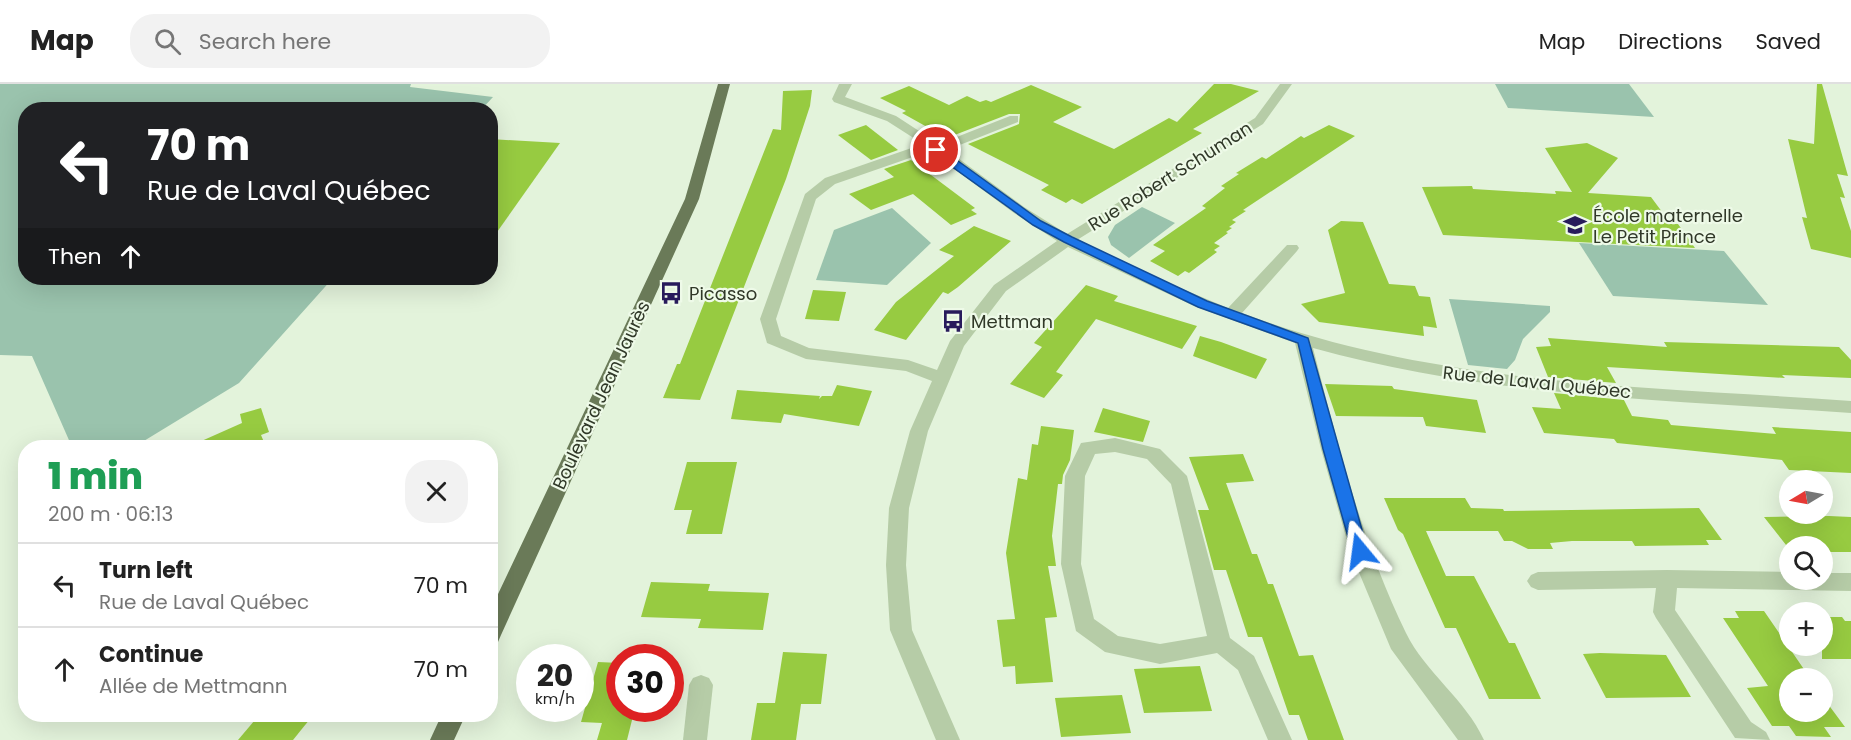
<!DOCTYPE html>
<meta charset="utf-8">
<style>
:root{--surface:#fff;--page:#f2f2f2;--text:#222;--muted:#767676;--line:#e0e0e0}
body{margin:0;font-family:Poppins,sans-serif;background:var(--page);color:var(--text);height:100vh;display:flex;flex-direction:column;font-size:22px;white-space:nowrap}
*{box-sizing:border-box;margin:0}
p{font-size:20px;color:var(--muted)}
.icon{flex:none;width:33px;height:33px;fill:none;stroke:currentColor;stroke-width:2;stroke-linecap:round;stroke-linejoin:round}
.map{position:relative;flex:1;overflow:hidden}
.side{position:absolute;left:18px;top:356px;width:480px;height:282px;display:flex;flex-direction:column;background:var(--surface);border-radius:24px;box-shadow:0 6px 24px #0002}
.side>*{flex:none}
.banner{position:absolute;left:18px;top:18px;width:480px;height:183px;border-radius:24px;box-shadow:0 6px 24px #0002;background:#202124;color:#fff;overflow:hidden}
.needle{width:39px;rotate:260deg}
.controls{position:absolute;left:1779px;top:386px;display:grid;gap:12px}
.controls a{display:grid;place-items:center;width:54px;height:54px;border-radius:50%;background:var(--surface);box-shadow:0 6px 24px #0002;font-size:30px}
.speed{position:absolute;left:516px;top:560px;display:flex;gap:12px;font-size:30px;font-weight:700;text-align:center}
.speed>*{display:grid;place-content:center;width:78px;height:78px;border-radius:50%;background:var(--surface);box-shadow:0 6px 24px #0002;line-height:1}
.speed small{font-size:15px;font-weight:400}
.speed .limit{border:9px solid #d22;background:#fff;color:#111}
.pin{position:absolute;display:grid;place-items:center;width:51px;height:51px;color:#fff;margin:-26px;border:3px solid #fff;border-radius:50%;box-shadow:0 2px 6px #0007}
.me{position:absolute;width:66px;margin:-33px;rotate:344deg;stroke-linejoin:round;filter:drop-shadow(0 0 4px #0008)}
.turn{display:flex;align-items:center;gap:21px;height:126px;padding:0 30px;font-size:27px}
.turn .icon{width:78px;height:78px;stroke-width:2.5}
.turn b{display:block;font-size:42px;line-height:51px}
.then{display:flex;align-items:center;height:57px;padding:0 30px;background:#0003;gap:12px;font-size:22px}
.round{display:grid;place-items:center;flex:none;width:63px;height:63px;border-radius:24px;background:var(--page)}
.overview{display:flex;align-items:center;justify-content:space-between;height:102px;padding:0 30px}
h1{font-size:36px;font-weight:800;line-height:45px;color:#1e9e55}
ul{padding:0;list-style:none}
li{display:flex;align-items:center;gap:18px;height:84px;padding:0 30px;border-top:2px solid var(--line)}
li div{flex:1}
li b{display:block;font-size:22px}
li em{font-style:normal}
header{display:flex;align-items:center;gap:36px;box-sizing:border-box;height:84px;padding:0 30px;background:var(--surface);border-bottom:2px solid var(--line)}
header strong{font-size:28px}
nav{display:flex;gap:33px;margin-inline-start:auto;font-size:21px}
.search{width:420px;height:54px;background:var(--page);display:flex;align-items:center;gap:15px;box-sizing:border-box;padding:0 21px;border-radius:24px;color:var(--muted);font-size:22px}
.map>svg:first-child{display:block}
.green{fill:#9ac3ad}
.building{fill:#97cb41}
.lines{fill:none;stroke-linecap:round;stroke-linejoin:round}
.minor{fill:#b6cca7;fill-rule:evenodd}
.major{fill:#6a7a58;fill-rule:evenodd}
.route{fill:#1a73e8;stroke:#114b97;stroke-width:1.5}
.labels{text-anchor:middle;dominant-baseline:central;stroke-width:4.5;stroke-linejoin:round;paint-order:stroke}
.street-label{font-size:18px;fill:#303828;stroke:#eefae8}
.poi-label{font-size:18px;fill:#303828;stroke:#eefae8;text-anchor:start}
</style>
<header>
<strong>Map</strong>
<div class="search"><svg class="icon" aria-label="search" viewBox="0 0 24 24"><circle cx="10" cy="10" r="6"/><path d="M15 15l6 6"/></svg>Search here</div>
<nav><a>Map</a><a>Directions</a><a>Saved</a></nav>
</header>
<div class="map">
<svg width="1851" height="656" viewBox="0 0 1851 656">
<rect width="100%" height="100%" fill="#e3f3db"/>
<g class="green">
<polygon points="0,0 411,0 410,3 493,13 481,26 26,26 26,194 333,194 239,299 134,363 72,363 32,272 0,271"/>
<polygon points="1495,0 1629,0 1654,33 1508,24"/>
<polygon points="1142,123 1175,139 1129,174 1111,161 1108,153 1115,141"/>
<polygon points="892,124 931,159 887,201 816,196 834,146"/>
<polygon points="1579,159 1724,167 1768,221 1613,212"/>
<polygon points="1449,215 1550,222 1550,228 1523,255 1515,276 1507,285 1468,281"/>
</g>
<g class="building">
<polygon points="1214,0 1231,0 1259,7 1193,45 1202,49 1082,120 1072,115 1066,119 1041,106 1049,101 968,60 1019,40 1020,30 1009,30 952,52 939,46 936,48 902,29 906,27 880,14 909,2 949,21 967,12 980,18 986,16 991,18 1031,1 1082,23 1053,38 1114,65 1169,34 1177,38"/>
<polygon points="1817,0 1822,0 1848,92 1837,90 1845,114 1840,113 1851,147 1851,174 1811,165 1802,133 1807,134 1788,55 1814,60"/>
<polygon points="812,6 810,22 786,95 700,316 663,314 677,280 680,280 773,45 781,46 783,7"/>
<polygon points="866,41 898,66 871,76 838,51"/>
<polygon points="1329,41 1355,52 1243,126 1246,127 1232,136 1236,138 1229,143 1232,144 1226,148 1228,149 1214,159 1220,162 1214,166 1217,168 1189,189 1185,187 1178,192 1150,177 1165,167 1153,161 1206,124 1202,122 1225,104 1221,102 1239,90 1236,89 1262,73 1266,75 1301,52 1304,54"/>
<polygon points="490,55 560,59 490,158"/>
<polygon points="1587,59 1618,74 1588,109 1651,113 1671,140 1678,140 1695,164 1443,151 1422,103 1472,102 1473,105 1556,110 1555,107 1572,108 1545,64"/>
<polygon points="911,76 975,124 971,126 977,130 951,141 913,110 871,126 849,110 894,93 884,85"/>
<polygon points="1341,137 1363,138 1389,200 1415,202 1419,212 1430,213 1437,244 1423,242 1424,252 1319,238 1301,220 1345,209 1328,146"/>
<polygon points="974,142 1011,157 958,203 948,210 943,208 906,256 874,246 896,218 954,172 939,166"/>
<polygon points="1086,201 1118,212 1114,217 1197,242 1182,265 1096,235 1056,288 1063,291 1044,314 1010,300 1042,263 1034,259"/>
<polygon points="813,206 846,208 839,237 805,235"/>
<polygon points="1200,252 1221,258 1267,275 1256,295 1193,272"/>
<polygon points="1548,254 1667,263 1664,258 1839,263 1851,276 1851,294 1782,291 1785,294 1607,283 1616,299 1548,293 1536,263 1551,262"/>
<polygon points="1325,300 1392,302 1394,305 1477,316 1486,349 1426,342 1423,333 1336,332"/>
<polygon points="837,301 872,307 859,342 784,330 781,339 731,335 737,306 820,312 819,315 822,312 832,312"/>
<polygon points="1554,309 1624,316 1632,332 1668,336 1671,341 1776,350 1772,343 1851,348 1851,389 1789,386 1782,376 1617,359 1614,355 1544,349 1532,323 1561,325"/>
<polygon points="261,324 269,348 261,351 266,363 188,363 242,339 240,330"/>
<polygon points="1103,324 1150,337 1143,358 1094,348"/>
<polygon points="1041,342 1074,346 1070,376 1063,391 1062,400 1058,400 1052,452 1056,482 1048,482 1057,533 1045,534 1053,598 1016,600 1015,582 1003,583 997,536 1015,535 1006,469 1018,394 1027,396 1032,360 1038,361"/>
<polygon points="1243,370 1254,397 1226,399 1252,470 1257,470 1268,500 1273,500 1299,572 1313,571 1344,656 1308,656 1299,631 1289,631 1262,553 1248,553 1226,486 1214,486 1198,426 1209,426 1189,373"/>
<polygon points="687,378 737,378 722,450 686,450 692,426 674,426"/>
<polygon points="1384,414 1465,414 1471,424 1503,425 1504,427 1699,424 1722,456 1706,456 1709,461 1635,462 1632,457 1572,457 1550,459 1553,465 1528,465 1512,457 1504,457 1498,447 1426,447 1446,492 1474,492 1509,559 1515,559 1541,615 1489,615 1456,544 1445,544 1403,450 1398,446"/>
<polygon points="1829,432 1851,433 1851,468 1822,468 1822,462 1790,462 1790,466 1764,433"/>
<polygon points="651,498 710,500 708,507 769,509 763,546 698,544 701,535 641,533"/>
<polygon points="1735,527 1764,527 1810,594 1790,594 1790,627 1822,627 1822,612 1845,643 1824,643 1831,653 1796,652 1789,642 1772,642 1747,604 1768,602 1723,534 1739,534"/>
<polygon points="1822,533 1842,533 1845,537 1851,537 1851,575 1822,575"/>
<polygon points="783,568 827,570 821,620 801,620 796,656 751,656 757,619 775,619"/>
<polygon points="1600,569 1666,571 1691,613 1606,614 1583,570"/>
<polygon points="598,578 620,579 620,624 635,624 627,656 597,656 602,639 581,638"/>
<polygon points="1200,582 1212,627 1144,629 1134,585"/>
<polygon points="1122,611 1131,649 1061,653 1055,614"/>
<polygon points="260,630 314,630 293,656 238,656"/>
</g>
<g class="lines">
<g class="minor">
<path d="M839,0h13l-7,13 51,19 43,28 71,-28h8v6l-71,28 77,57 43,27 188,-116 25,-34h12l-29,40 -186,116 65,32 86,36 59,-63h10l2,3 -2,3 -55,62c193,73 405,73 609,88v12c-180,-13 -363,-16 -538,-65 25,97 49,195 93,285 19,39 60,67 78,107h-26l-67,-91 -41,-98 -29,-102 -26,-106 -101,-37 -126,-59 -62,44 -42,55 -36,85 -19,77 -3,57 6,65 48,110h-24l-46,-110 -4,-65 3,-57 21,-77 22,-50 -26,-10 -100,-12 -39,-16 -7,-24 45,-125 20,-16 98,-34 -36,-23 -53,-19 -2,-3zM930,67l84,62 43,28 -63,44 -44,56 -13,29 -29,-10 -99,-12 -28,-12 -5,-17 40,-120 19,-15z"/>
<path d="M1115,354l45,11 27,27 43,162 24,18 38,84h-24l-30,-70 -21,-17 -57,11 -55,-12 -29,-21 -15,-67 4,-88 16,-33zM1115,368l32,7 24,25 36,152 -47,8 -42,-8 -24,-17 -13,-55 4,-88 10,-22z"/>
<polygon points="1667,486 1790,488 1790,495 1822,495 1822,489 1851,489 1851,507 1677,504 1675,526 1751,638 1766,648 1770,656 1735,654 1656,534 1653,528 1656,504 1538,506 1531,503 1527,497 1531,491 1538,488"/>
<polygon points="701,591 709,594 713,601 707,656 683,656 689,601 693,594"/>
</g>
<g class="major">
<polygon points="718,0 730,0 699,115 501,551 498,558 490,560 490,527 685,115"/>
<polygon points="442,630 466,630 454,656 430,656"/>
</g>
</g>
<polygon class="route" points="933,64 940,64 1041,137 1072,153 1207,217 1308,254 1368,467 1365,472 1360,474 1352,467 1323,365 1298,259 1198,223 1064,158 1033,141 933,69"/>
<defs>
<g id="school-bare" transform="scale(1.8)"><path d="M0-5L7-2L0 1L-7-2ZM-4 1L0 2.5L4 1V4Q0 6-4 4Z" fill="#281b5b" stroke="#eefae8" stroke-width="2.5" paint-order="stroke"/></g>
<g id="bus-bare" transform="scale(1.8)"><path d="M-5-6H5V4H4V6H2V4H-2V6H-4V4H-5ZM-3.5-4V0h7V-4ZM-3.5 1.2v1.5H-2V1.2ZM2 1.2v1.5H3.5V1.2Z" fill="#281b5b" stroke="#eefae8" stroke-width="2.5" paint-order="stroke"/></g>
</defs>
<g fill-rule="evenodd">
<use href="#school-bare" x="1575" y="141"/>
<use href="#bus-bare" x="671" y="209"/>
<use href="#bus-bare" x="953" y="237"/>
</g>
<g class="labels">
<g class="street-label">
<text transform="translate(1170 92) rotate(-32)">Rue Robert Schuman</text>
<text transform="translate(1537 298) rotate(6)">Rue de Laval Québec</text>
<text transform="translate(601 311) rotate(-65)">Boulevard Jean Jaurès</text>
</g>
<g class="poi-label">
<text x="1593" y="131">École maternelle<tspan x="1593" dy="21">Le Petit Prince</tspan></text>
<text x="689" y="209">Picasso</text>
<text x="971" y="237">Mettman</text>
</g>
</g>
</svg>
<div class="controls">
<a><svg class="needle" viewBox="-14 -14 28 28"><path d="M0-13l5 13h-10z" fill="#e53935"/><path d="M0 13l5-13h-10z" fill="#767676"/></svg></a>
<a><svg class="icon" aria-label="search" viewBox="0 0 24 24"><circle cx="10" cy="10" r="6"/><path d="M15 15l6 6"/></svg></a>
<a>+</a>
<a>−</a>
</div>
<div class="speed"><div>20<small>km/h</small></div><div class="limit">30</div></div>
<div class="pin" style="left:936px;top:66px;background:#d93025"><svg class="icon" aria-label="arrive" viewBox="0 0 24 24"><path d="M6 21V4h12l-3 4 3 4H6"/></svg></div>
<svg class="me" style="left:1360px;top:467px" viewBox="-20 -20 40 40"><path d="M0-17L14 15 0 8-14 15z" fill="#1a73e8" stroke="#fff" stroke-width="4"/></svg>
<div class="banner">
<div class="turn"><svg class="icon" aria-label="left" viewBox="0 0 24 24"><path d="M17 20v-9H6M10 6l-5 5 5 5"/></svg><div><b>70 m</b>Rue de Laval Québec</div></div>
<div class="then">Then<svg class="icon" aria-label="ahead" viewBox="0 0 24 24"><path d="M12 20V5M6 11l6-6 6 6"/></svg></div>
</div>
<section class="side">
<div class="overview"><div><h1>1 min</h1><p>200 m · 06:13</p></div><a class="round"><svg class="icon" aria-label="close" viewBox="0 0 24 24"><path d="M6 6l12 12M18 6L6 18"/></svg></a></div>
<ul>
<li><svg class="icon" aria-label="left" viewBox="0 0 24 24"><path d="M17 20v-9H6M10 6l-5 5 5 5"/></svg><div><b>Turn left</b><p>Rue de Laval Québec</p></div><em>70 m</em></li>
<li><svg class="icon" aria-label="ahead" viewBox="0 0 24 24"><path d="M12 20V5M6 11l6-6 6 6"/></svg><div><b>Continue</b><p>Allée de Mettmann</p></div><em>70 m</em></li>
</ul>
</section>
</div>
